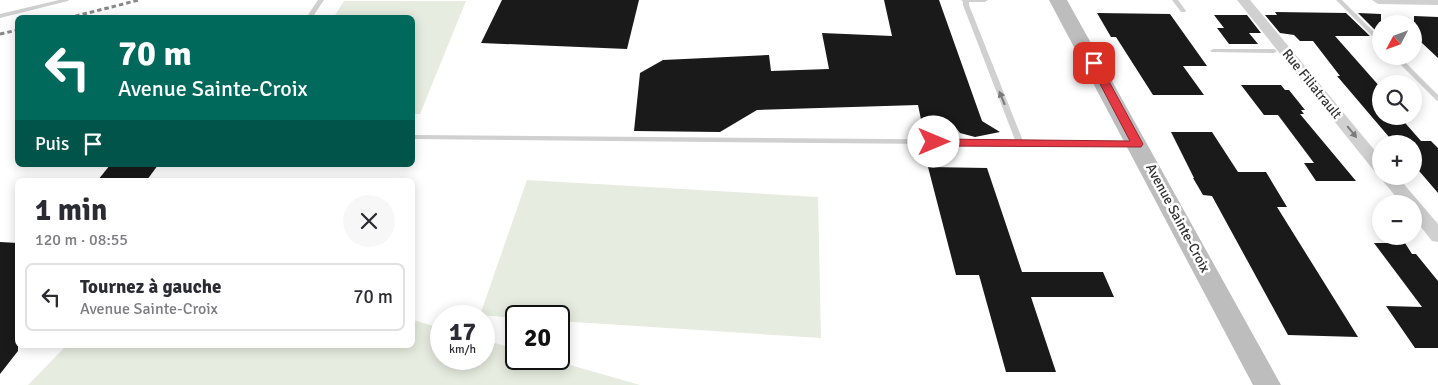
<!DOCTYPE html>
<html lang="fr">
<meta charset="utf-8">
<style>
:root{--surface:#fff;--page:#f7f7f7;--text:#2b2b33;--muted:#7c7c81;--line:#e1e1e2}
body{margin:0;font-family:Signika,sans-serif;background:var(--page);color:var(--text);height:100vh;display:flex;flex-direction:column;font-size:19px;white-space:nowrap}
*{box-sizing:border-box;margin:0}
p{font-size:16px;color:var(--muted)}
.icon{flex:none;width:28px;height:28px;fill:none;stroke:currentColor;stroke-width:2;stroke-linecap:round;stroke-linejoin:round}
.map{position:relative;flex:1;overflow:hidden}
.drawer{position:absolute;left:15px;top:178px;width:400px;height:170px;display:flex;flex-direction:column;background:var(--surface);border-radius:8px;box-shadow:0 2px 12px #0003}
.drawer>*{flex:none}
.hud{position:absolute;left:15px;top:15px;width:400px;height:152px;border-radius:8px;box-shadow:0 2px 12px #0003;background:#00695c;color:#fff;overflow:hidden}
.needle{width:32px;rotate:229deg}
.controls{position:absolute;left:1372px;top:15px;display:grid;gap:10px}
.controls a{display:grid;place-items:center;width:50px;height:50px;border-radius:50%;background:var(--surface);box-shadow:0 2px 12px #0003;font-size:25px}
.speed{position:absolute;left:430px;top:305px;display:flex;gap:10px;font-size:25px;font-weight:700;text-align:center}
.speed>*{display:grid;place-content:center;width:65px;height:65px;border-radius:50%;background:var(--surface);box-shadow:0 2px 12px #0003;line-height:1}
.speed small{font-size:12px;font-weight:400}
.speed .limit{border:2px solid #111;border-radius:8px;background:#fff;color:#111}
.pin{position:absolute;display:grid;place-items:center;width:42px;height:42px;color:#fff;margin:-21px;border-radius:10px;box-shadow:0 2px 8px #0006}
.me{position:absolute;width:55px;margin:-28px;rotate:90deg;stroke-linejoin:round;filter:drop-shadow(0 0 4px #0008)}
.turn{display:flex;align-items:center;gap:18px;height:105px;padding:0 20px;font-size:22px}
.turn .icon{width:65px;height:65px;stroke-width:2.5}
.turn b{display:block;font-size:35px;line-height:42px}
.then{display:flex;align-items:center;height:48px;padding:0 20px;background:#0003;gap:10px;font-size:19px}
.round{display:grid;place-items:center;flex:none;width:52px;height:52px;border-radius:26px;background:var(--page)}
.head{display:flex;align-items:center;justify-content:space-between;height:85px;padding:0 20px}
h1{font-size:30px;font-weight:800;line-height:38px}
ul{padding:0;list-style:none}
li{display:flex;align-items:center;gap:15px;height:68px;margin:0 10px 8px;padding:0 10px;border:2px solid var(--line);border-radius:8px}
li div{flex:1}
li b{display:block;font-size:19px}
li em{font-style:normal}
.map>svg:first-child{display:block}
.green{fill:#e6ecdf}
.building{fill:#1a1a1a}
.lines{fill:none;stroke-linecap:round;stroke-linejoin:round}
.lane{fill:#d0d0d0;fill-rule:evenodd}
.street{fill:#d0d0d0;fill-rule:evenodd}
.secondary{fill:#bdbdbd;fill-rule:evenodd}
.rail{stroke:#888;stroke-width:3;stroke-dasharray:4.5 3;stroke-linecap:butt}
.oneway{fill:#7a7a7a}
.route{fill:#e63946;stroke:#96252e}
.labels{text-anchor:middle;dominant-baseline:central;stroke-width:5;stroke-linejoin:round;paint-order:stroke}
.street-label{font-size:14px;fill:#333;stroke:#fff}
</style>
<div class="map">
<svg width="1438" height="385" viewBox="0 0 1438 385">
<rect width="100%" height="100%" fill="#fff"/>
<g class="green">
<polygon points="344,1 466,1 420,114 413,114 412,18 334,17"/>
<polygon points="527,180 818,197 821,338 559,321 559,316 516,318 480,315"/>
<polygon points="413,320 441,328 441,359 484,359 484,340 516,349 516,359 549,359 640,385 28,385 67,345 412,345"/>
</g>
<g class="building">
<polygon points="502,0 639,0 627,49 481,43"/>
<polygon points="884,0 939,0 982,121 1000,132 975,137 960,133 953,124 922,124 918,105 757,110 720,132 634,131 640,73 663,60 769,55 771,71 829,69 822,33 892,36"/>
<polygon points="1275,12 1346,13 1370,36 1335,36 1381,88 1381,116 1399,116 1421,141 1431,141 1438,148 1438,193 1414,165 1414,144 1395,144 1337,76 1340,76 1313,41 1300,41 1294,35 1280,33 1265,15 1277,15"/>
<polygon points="1097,13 1170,14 1207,66 1183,66 1204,95 1153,95 1116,37 1111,37"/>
<polygon points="1358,13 1381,14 1381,36"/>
<polygon points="1214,15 1247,15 1261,33 1249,33 1258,44 1229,44 1217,28 1224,28"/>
<polygon points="1414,16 1438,17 1438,58 1422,43 1414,43"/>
<polygon points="1241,85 1281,85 1285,90 1289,90 1305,110 1301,110 1304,114 1300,114 1356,181 1316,181 1304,163 1314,163 1278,115 1264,115"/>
<polygon points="1171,132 1212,132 1238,172 1266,172 1287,207 1277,207 1358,337 1288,335 1212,196 1203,195 1193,178 1194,178"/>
<polygon points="110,165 158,165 147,180 98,180"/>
<polygon points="928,167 987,168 1022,272 1103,272 1114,297 1031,297 1056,372 1006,372 979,275 956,275"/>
<polygon points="0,242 18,243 18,351 0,374"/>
<polygon points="1374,243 1405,243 1412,254 1416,254 1438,281 1438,348 1415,348 1386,306 1422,307"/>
</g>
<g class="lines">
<g class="lane">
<polygon points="59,0 69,0 68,1 0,18 0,14"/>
<polygon points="318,0 324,0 312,18 306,18"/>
<polygon points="961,0 988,0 985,2 969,2 969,5 1023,141 1135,142 1139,144 1137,146 412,139 412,135 1015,140 963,5 963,2"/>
<polygon points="1172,0 1178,0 1186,11 1185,12 1181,12"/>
<polygon points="1336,0 1342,0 1381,39 1381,44 1379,43"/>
<polygon points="1213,49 1274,49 1277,51 1274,53 1211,52 1210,51"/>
<polygon points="1392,56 1399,56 1438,95 1438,101 1436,100"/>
</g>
<g class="street">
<polygon points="1237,0 1250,0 1381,158 1381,173 1375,172"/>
<polygon points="1372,0 1438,0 1438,5 1378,4"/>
<polygon points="1381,174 1381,176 1397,176 1438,224 1438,242 1432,241 1414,218 1414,204 1402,204 1382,180 1380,176"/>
</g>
<polygon class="secondary" points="1049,0 1067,0 1281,385 1253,385"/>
<g class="rail">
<polyline points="68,18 139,0"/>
<polyline points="0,34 18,30"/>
</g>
</g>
<defs><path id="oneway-solid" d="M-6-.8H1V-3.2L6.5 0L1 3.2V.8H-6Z" transform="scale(1.25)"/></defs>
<g class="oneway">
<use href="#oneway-solid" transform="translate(1002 98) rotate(-112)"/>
<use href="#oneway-solid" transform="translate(1352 132) rotate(51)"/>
</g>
<polygon class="route" points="1094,60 1099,63 1143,144 1141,147 934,146 928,142 934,139 1130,141 1089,63"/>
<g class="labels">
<g class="street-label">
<text transform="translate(1312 84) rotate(51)">Rue Filiatrault</text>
<text transform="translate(1178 218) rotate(62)">Avenue Sainte-Croix</text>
</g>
</g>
</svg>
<div class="controls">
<a><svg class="needle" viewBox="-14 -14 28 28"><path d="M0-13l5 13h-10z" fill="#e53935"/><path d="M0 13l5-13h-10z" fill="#7c7c81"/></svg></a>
<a><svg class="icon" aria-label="search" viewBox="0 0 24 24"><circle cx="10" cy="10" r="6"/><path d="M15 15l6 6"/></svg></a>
<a>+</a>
<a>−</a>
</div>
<div class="speed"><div>17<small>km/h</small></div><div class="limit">20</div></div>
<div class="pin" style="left:1094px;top:63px;background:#d93025"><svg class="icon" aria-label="arrive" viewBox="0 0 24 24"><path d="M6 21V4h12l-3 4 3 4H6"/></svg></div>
<svg class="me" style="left:934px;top:142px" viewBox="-20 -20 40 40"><circle r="19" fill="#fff"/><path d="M0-13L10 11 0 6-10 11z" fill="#e63946"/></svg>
<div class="hud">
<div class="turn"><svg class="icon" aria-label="left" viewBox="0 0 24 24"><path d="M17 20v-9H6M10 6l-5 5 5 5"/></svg><div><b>70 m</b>Avenue Sainte-Croix</div></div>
<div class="then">Puis<svg class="icon" aria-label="arrive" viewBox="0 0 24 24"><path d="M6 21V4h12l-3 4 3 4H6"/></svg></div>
</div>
<section class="drawer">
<div class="head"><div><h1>1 min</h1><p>120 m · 08:55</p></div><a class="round"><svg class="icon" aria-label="close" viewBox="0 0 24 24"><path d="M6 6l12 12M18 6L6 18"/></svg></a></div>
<ul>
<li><svg class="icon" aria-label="left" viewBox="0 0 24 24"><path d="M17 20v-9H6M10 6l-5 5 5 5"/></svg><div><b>Tournez à gauche</b><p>Avenue Sainte-Croix</p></div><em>70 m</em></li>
</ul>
</section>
</div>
